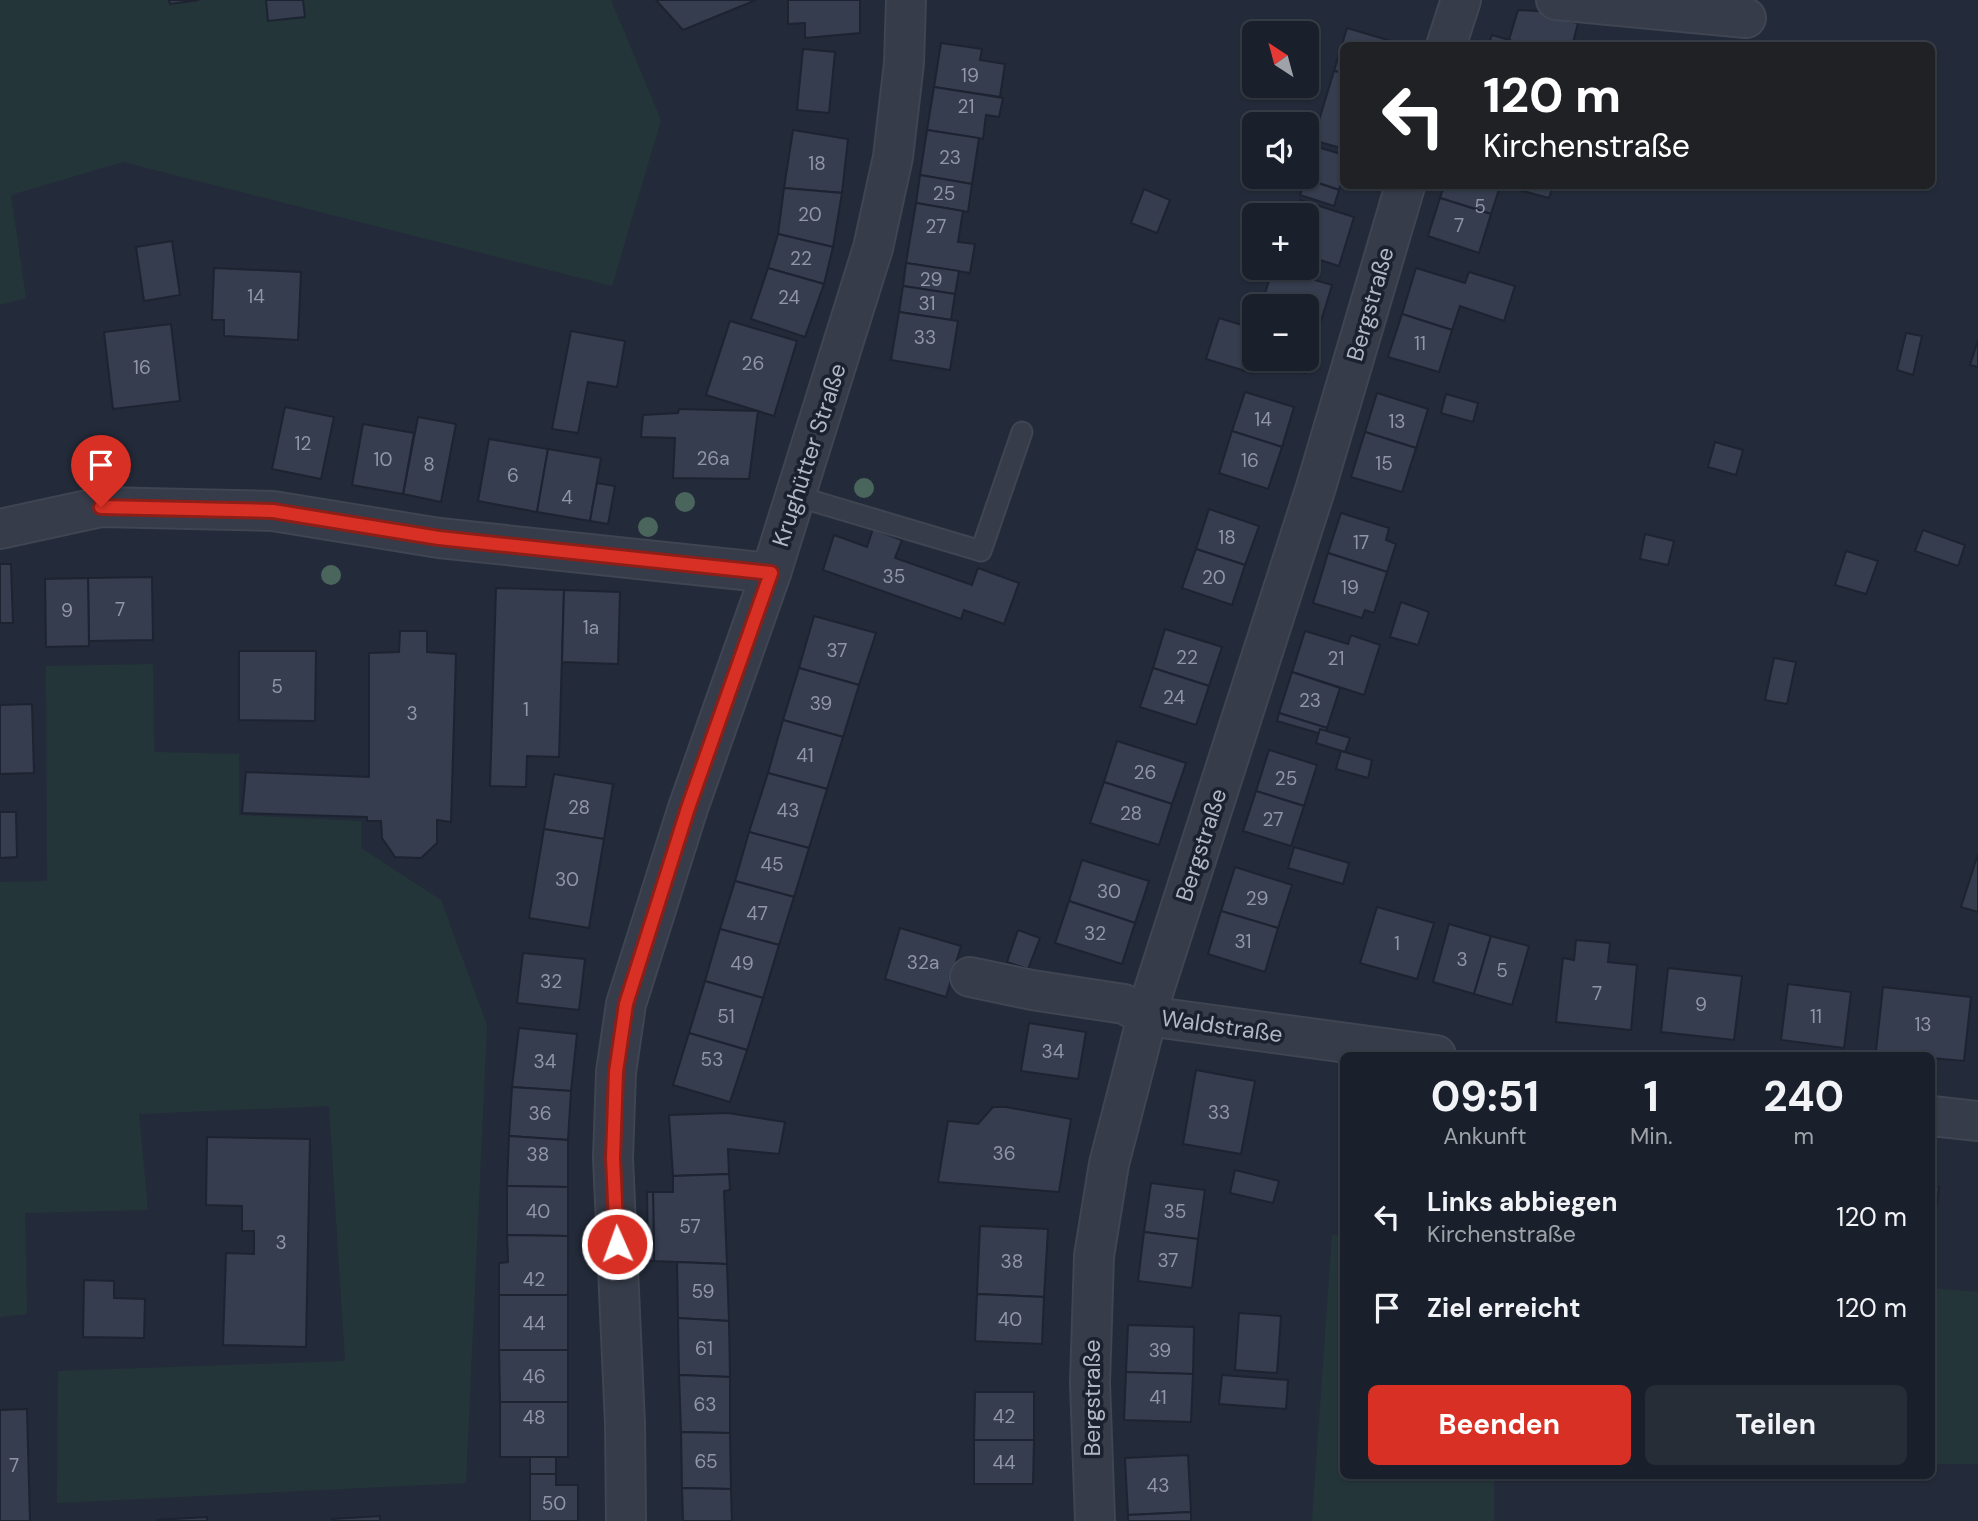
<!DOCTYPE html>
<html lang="de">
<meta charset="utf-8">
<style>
:root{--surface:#1a202b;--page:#272d37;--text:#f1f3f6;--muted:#9fa3a9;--line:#383e47;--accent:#d93025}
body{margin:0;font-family:"DM Sans",sans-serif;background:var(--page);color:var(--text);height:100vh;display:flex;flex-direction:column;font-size:26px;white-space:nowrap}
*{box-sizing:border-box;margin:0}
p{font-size:23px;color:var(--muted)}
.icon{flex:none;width:38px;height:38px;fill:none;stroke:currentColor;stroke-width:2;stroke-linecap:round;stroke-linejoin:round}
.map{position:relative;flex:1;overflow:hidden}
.side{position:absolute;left:1340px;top:1052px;width:595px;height:427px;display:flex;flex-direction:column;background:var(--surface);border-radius:10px;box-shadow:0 2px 5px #0004,0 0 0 2px var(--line)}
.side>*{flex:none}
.hud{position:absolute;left:1340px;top:42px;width:595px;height:147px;border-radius:10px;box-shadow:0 2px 5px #0004,0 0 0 2px var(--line);background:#202124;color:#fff;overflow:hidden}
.needle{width:46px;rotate:324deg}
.controls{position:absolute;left:1242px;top:21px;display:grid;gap:14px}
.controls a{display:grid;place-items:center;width:77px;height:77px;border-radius:10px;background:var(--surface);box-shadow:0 2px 5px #0004,0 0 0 2px var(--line);font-size:35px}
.pin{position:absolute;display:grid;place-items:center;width:60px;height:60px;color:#fff;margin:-72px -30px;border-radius:50% 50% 50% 0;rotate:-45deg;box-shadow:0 0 7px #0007}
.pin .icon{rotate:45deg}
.me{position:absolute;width:77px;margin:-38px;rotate:358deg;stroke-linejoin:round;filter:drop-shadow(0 0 5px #0008)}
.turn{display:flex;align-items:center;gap:24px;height:147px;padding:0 28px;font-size:32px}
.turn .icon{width:91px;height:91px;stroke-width:2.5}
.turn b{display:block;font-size:49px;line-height:60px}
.eta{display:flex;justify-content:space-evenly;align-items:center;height:119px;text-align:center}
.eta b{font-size:42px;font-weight:700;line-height:49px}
.button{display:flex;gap:14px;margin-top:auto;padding:14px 28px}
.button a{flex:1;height:80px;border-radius:10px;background:var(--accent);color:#fff;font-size:28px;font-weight:700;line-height:80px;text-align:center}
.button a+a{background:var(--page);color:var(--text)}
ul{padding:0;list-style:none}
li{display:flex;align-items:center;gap:21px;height:91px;padding:0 28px}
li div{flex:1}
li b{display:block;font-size:26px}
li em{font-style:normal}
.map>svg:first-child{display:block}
.green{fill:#24353a}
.building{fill:#353d4f;stroke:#1d2330;stroke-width:2}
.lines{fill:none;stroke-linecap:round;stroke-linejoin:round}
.service-casing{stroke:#3f4552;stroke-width:23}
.minor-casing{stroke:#3f4552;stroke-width:42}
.service{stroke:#363c49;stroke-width:19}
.minor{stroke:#363c49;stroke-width:38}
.tree{fill:#4a655c}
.route-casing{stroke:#8d1f18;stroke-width:18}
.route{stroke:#d93025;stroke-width:12}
.labels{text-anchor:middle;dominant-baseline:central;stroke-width:7;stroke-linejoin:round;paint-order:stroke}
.number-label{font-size:19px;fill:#9096a6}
.street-label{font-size:23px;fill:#b1b7c5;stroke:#1b212e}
</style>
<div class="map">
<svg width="1978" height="1521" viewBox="0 0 1978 1521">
<rect width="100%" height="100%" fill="#232a39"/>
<g class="green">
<polygon points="0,0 611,0 661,120 612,286 123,162 11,195 26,298 0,305"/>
<polygon points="153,664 154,752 239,754 239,815 361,821 361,848 441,900 487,1025 466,1483 57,1503 58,1371 345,1361 329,1106 139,1114 148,1210 25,1213 27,1314 0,1317 0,882 47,881 46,666"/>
<polygon points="1332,1235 1344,1236 1344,1475 1494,1475 1494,1521 1312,1521"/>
<polygon points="1932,1288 1978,1292 1978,1464 1932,1464"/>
</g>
<g class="building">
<polygon points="169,0 199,0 170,4"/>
<polygon points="266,0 303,0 305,17 268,21"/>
<polygon points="656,0 756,0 683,30"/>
<polygon points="788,0 860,0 860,33 805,38 805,23 788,24"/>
<polygon points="1518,10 1554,12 1552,18 1578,23 1572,46 1525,46 1509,40"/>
<polygon points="1347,28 1401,44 1344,46 1344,73 1334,71"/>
<polygon points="1492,35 1509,40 1525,46 1488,46"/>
<polygon points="941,43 982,49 980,60 1005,64 1000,97 934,87"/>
<polygon points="803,49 835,52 829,113 797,110"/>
<polygon points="1334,71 1344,73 1344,149 1313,140"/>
<polygon points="934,87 1003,98 999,117 986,115 983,139 927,130"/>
<polygon points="793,130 848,139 842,193 784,188"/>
<polygon points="927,130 979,138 972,184 920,175"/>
<polygon points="1311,145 1344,155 1344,174 1339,190 1301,177 1307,177 1307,158"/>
<polygon points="920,175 972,184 968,212 916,203"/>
<polygon points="1306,179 1339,190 1334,206 1300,195"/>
<polygon points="1444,186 1500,186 1491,214 1440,198"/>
<polygon points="1517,186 1553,186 1549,198 1516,189"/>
<polygon points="784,188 842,193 833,247 778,234"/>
<polygon points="1144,189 1170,200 1157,233 1131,223"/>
<polygon points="1440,198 1491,214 1479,253 1428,236"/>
<polygon points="1300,200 1354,217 1339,266 1307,256 1307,215 1295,215"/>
<polygon points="916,203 963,211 958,242 975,244 970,273 906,263"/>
<polygon points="778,234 833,247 824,284 768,268"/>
<polygon points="172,241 180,295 144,301 136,247"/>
<polygon points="906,263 959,271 955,294 903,286"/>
<polygon points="214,268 301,272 298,340 224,336 224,320 212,320"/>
<polygon points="768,268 824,284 805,337 751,319"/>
<polygon points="1273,268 1332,285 1318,331 1307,328 1307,306 1261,306"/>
<polygon points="1416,268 1465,283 1469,272 1515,286 1504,321 1460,306 1452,330 1402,314"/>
<polygon points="903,286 955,294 951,320 899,312"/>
<polygon points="899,312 958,321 950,370 891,360"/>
<polygon points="1402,314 1452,330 1439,372 1388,357"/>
<polygon points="1219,318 1255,329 1256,359 1252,373 1206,359"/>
<polygon points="730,321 797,341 774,416 706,395"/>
<polygon points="171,324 180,401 113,409 104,332"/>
<polygon points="1307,328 1318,331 1305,373 1257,359 1307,359"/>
<polygon points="571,331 625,341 617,387 588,382 578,433 552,429"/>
<polygon points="1906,333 1922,336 1913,375 1897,370"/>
<polygon points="1978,340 1978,367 1970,365"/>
<polygon points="1245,392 1294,407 1282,447 1232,431"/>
<polygon points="1377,393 1428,409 1416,448 1365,432"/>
<polygon points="1446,394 1478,403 1473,422 1441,413"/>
<polygon points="285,407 334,417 321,479 272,469"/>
<polygon points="679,409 758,411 749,479 673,478 675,438 641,437 643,415 678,413"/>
<polygon points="418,417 456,424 441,502 403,494"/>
<polygon points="363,424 414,433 403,494 352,485"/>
<polygon points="1232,431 1282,447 1268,489 1219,473"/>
<polygon points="1365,432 1416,448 1402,492 1351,477"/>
<polygon points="489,439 548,449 537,512 478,501"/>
<polygon points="1715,442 1743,450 1736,475 1708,467"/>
<polygon points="548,449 601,458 590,521 537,512"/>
<polygon points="597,483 615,486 608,524 590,521"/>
<polygon points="1209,509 1259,526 1245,565 1196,549"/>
<polygon points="1341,513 1389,528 1386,540 1396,544 1387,572 1328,553"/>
<polygon points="873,529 902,540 895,558 972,585 978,568 1019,583 1004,624 964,610 961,619 823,570 834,535 867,547"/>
<polygon points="1923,530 1965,545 1958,566 1915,551"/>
<polygon points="1645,534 1674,541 1668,565 1640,559"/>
<polygon points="1196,549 1245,565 1232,605 1182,588"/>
<polygon points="1846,551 1878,561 1866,594 1835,585"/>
<polygon points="1328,553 1387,572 1374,613 1365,610 1362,618 1313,603"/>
<polygon points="0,564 11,564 13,623 0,623"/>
<polygon points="152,577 153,640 89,641 88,578"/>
<polygon points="88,578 89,646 46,647 45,579"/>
<polygon points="496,588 564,590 559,757 527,756 526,787 490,786"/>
<polygon points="564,590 620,592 618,664 562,662"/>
<polygon points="1401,602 1429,612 1418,645 1390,637"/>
<polygon points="814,616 876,633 859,685 799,668"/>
<polygon points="1165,629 1222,647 1209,686 1153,668"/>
<polygon points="400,631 427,631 427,652 456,654 451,822 437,820 437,843 421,858 395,857 382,838 381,821 367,821 367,817 242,813 246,772 369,777 369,653 399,652"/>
<polygon points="1305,631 1348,644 1351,635 1380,645 1364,695 1292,672"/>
<polygon points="239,651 316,651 315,721 239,720"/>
<polygon points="1774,658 1796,662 1787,704 1765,700"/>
<polygon points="799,668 859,685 843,737 783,720"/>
<polygon points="1153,668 1209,686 1196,725 1140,707"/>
<polygon points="1292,672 1340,688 1327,728 1279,713"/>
<polygon points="32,704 34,773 0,774 0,705"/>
<polygon points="1279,713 1327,728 1325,735 1277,721"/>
<polygon points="783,720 843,737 827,789 768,773"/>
<polygon points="1320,729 1350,738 1345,752 1316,743"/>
<polygon points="1117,741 1186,763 1172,804 1104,782"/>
<polygon points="1269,750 1317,765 1304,806 1256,791"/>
<polygon points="1341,751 1372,760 1368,778 1336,769"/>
<polygon points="768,773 827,789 809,848 749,832"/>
<polygon points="554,774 613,784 604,839 544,829"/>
<polygon points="1104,782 1172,804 1159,845 1090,823"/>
<polygon points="1256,791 1304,806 1291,846 1243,831"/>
<polygon points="0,812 16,812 17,857 0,858"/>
<polygon points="544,829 604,839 589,928 529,918"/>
<polygon points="749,832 809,848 794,897 735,881"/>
<polygon points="1294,847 1349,863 1343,884 1288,868"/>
<polygon points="1978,854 1978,912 1961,907"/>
<polygon points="1082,860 1149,881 1135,923 1069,901"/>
<polygon points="1235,867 1292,885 1278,928 1221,911"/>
<polygon points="735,881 794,897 779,945 720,929"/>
<polygon points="1069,901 1135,923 1122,964 1055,943"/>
<polygon points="1377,907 1434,923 1417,979 1360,963"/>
<polygon points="1221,911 1278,928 1265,972 1208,954"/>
<polygon points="1449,924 1491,936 1474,994 1433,982"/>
<polygon points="900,928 961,946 946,997 885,979"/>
<polygon points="720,929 779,945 763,998 705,981"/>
<polygon points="1018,930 1040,938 1028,969 1007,962"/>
<polygon points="1491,936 1529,946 1512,1005 1474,994"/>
<polygon points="1576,940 1610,943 1608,962 1637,965 1631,1030 1556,1022 1563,958 1574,960"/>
<polygon points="523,953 585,959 579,1010 517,1003"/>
<polygon points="1668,968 1742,976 1734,1040 1661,1032"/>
<polygon points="705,981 763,998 747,1050 689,1033"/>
<polygon points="1788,984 1851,992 1844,1048 1781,1040"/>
<polygon points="1883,987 1971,997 1964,1061 1932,1058 1932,1055 1876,1051"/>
<polygon points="1029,1023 1086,1032 1078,1079 1021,1071"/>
<polygon points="519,1028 577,1034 571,1091 512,1087"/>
<polygon points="689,1033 747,1050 730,1102 673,1085"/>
<polygon points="1196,1070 1255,1081 1241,1154 1183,1144"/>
<polygon points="512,1087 571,1091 568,1140 509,1136"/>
<polygon points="993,1107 1006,1107 1071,1119 1059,1192 938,1182 948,1121 978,1124"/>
<polygon points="728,1113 785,1122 779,1154 728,1149 729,1174 673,1176 669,1115"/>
<polygon points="509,1136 568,1140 568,1187 507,1186"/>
<polygon points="207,1137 310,1139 306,1347 223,1345 226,1253 254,1254 254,1231 242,1231 242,1206 206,1205"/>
<polygon points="1235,1170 1279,1181 1273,1203 1230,1193"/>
<polygon points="729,1174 730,1190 724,1191 727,1264 654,1261 653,1192 673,1192 673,1176"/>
<polygon points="1151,1183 1205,1190 1198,1239 1144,1232"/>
<polygon points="507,1186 568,1187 568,1236 507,1235"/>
<polygon points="1932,1186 1939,1187 1932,1241"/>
<polygon points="647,1192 653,1192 654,1261 648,1261"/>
<polygon points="980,1226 1048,1229 1044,1297 977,1294"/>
<polygon points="1144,1232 1198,1239 1192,1288 1138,1281"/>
<polygon points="507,1235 568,1236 568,1295 499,1295 499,1263 508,1262"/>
<polygon points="677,1262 727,1264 729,1321 678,1318"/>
<polygon points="84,1280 114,1281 114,1298 145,1299 144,1338 83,1337"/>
<polygon points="977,1294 1044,1297 1042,1344 975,1341"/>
<rect x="499" y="1295" width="69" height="55"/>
<polygon points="1239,1313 1281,1316 1277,1373 1235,1370"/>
<polygon points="678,1318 729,1321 730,1377 679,1375"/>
<polygon points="1128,1325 1194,1327 1193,1374 1126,1372"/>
<polygon points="499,1350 568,1350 568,1402 500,1402"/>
<polygon points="1126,1372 1193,1374 1191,1422 1124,1420"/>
<polygon points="679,1375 730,1377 730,1433 681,1432"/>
<polygon points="1222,1375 1288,1380 1286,1409 1219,1404"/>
<polygon points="975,1392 1034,1392 1034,1440 974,1440"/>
<rect x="500" y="1402" width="68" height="55"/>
<polygon points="27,1409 30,1521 0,1521 0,1410"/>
<polygon points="681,1432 730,1433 731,1489 682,1488"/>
<polygon points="974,1440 1034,1440 1033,1484 974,1484"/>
<polygon points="1188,1455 1191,1512 1128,1515 1125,1458"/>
<rect x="530" y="1457" width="26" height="17"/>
<polygon points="530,1474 556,1474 556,1485 578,1485 578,1521 530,1521"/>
<polygon points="682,1488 731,1489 732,1521 683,1521"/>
<polygon points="1191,1512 1191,1521 1128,1521 1128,1515"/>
<polygon points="380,1516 380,1521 332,1521 332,1519"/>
<polygon points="207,1517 207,1521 157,1521 157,1520"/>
</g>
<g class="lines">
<g class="service-casing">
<polyline id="service" points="796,496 981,551 1022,432"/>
</g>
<g class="minor-casing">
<g id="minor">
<polyline points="1556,0 1746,18"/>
<polyline points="1446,46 1461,0"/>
<polyline points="0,529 101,507 273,511 439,538 771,573"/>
<polyline points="970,977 1032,990 1124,1004 1147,1016 1436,1055"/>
<polyline points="1932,1116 1978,1121"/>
<polyline points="626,1521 625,1424 613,1158 616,1072 626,1004 688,808 771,573 873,248 893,157 904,63 906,0"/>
<polyline points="1095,1521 1090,1383 1094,1256 1109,1164 1154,990 1316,487 1405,186"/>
</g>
</g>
<use href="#service" class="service"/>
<use href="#minor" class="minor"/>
</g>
<g class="tree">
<circle cx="864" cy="488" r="10"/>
<circle cx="685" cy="502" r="10"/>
<circle cx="648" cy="527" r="10"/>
<circle cx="331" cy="575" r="10"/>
</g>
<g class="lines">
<g class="route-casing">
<polyline id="route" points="101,507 273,511 439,538 771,573 688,808 626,1004 616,1072 613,1158 617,1244"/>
</g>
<use href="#route" class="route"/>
</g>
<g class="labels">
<g class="number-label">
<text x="970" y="75">19</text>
<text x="966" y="106">21</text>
<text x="950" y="157">23</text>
<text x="817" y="163">18</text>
<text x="944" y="193">25</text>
<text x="1480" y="206">5</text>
<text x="810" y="214">20</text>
<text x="1459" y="225">7</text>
<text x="936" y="226">27</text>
<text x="801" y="258">22</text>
<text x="931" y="279">29</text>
<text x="256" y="296">14</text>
<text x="789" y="297">24</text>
<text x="927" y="303">31</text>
<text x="925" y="337">33</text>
<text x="1420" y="343">11</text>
<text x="753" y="363">26</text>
<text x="142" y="367">16</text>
<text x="1263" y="419">14</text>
<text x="1397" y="421">13</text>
<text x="303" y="443">12</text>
<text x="713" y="458">26a</text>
<text x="383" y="459">10</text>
<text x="1250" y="460">16</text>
<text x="1384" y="463">15</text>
<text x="429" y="464">8</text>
<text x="513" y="475">6</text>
<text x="567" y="497">4</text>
<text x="1227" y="537">18</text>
<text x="1361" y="542">17</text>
<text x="894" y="576">35</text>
<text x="1214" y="577">20</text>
<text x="1350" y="587">19</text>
<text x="120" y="609">7</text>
<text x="67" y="610">9</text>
<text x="591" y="627">1a</text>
<text x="837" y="650">37</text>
<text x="1187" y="657">22</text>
<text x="1336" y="658">21</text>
<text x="277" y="686">5</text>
<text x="1174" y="697">24</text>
<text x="1310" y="700">23</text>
<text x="821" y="703">39</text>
<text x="526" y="709">1</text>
<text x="412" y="713">3</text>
<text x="805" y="755">41</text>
<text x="1145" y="772">26</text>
<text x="1286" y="778">25</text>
<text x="579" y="807">28</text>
<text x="788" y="810">43</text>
<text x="1131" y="813">28</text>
<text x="1273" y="819">27</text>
<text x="772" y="864">45</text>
<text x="567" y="879">30</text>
<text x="1109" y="891">30</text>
<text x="1257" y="898">29</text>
<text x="757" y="913">47</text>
<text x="1095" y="933">32</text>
<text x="1243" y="941">31</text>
<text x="1397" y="943">1</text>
<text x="1462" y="959">3</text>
<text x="923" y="962">32a</text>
<text x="742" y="963">49</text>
<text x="1502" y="970">5</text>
<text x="551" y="981">32</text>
<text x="1597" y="993">7</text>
<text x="1701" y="1004">9</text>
<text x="726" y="1016">51</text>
<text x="1816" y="1016">11</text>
<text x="1923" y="1024">13</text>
<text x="1053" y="1051">34</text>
<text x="712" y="1059">53</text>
<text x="545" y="1061">34</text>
<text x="1219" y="1112">33</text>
<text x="540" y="1113">36</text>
<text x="1004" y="1153">36</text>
<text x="538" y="1154">38</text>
<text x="538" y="1211">40</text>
<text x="1175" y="1211">35</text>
<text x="690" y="1226">57</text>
<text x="281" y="1242">3</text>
<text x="1168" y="1260">37</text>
<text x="1012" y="1261">38</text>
<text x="534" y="1279">42</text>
<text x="703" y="1291">59</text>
<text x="1010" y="1319">40</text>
<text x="534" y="1323">44</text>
<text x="704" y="1348">61</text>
<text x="1160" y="1350">39</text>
<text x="534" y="1376">46</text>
<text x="1158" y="1397">41</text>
<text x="705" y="1404">63</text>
<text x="1004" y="1416">42</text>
<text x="534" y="1417">48</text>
<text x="706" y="1461">65</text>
<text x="1004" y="1462">44</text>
<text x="14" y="1465">7</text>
<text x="1158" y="1485">43</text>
<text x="554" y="1503">50</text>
</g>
<g class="street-label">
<text transform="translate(1370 304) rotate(-74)">Bergstraße</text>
<text transform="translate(809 455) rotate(-72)">Krughütter Straße</text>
<text transform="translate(1201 845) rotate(-72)">Bergstraße</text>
<text transform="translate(1222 1026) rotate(8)">Waldstraße</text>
<text transform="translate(1092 1398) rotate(-90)">Bergstraße</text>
</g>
</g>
</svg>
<div class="controls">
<a><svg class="needle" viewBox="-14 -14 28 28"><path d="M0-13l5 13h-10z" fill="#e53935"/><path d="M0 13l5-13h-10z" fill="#9fa3a9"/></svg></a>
<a><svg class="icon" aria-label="sound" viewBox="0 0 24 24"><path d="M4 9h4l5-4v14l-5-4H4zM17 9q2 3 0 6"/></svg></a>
<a>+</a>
<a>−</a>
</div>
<div class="pin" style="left:101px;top:507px;background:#d93025"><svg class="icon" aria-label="arrive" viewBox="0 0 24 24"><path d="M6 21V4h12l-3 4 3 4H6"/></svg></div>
<svg class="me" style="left:617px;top:1244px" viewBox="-20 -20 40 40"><circle r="17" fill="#d93025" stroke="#fff" stroke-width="3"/><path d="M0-11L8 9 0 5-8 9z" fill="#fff"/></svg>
<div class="hud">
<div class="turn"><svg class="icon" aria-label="left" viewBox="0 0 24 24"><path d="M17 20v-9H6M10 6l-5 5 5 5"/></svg><div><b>120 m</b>Kirchenstraße</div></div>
</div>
<section class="side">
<div class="eta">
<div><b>09:51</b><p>Ankunft</p></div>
<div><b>1</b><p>Min.</p></div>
<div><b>240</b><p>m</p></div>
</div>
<ul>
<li><svg class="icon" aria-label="left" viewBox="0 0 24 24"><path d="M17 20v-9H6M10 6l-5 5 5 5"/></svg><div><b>Links abbiegen</b><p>Kirchenstraße</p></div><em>120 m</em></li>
<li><svg class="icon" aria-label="arrive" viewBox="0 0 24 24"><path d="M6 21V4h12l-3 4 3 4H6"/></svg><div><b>Ziel erreicht</b></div><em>120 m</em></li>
</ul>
<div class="button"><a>Beenden</a><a>Teilen</a></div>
</section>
</div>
